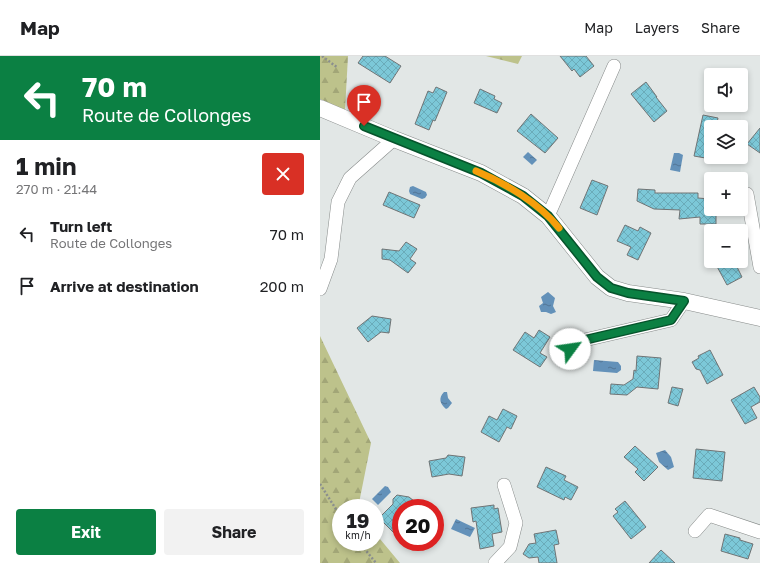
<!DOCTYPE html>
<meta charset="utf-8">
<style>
:root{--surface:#fff;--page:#f2f2f2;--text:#202124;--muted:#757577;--line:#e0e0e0;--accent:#0b8043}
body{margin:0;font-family:"Golos Text",sans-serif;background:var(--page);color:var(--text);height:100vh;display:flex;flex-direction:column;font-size:15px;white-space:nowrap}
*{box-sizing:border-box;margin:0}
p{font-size:13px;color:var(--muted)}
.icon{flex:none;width:22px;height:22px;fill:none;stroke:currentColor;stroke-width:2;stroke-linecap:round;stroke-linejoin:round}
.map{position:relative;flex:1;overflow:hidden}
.sheet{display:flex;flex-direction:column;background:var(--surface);width:320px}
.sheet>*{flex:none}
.top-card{background:#0b8043;color:#fff;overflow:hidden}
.tools{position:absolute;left:384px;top:12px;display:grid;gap:8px}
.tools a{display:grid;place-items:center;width:44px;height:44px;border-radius:4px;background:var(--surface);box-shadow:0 2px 6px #0003;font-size:20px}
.speed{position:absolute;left:12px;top:443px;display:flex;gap:8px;font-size:20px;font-weight:700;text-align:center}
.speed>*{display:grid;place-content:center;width:52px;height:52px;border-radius:50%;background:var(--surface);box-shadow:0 2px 6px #0003;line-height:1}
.speed small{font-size:10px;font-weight:400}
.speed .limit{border:6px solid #d22;background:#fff;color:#111}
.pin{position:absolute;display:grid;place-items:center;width:34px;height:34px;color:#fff;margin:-41px -17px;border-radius:50% 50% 50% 0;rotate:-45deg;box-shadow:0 0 4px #0007}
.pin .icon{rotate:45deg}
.me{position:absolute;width:44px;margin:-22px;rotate:59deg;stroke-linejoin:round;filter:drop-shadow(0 0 3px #0008)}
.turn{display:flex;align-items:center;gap:14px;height:84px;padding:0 16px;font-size:18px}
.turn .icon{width:52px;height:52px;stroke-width:2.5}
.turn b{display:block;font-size:28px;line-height:34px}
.round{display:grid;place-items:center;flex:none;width:42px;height:42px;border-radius:4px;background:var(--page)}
.headline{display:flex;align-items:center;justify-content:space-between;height:68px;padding:0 16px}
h1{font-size:24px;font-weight:700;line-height:30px}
.primary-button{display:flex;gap:8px;margin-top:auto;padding:8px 16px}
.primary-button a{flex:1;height:46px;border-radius:4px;background:var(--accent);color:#fff;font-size:16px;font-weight:700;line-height:46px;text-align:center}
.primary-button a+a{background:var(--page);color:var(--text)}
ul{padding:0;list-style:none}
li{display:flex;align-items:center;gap:12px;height:52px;padding:0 16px}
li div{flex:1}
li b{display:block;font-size:15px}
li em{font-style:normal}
header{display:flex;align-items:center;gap:24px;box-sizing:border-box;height:56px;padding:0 20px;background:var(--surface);border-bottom:1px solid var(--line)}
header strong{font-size:19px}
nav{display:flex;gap:22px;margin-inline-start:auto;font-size:14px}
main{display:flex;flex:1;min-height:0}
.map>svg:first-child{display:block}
.forest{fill:url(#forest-firs)}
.water{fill:url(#water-ripples)}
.building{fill:url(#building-cross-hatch);stroke:#707475}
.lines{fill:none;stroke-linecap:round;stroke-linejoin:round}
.minor-casing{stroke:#878b8a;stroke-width:14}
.major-casing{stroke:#878b8a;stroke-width:17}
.path{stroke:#8b8f8e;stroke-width:2.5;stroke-dasharray:2 2;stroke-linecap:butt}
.minor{stroke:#fff;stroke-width:13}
.major{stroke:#fff;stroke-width:16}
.route-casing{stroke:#07532c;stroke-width:10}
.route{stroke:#0b8043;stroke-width:7}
.slow{stroke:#f59e0b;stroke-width:7}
</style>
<header>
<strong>Map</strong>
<nav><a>Map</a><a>Layers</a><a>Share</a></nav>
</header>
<main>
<section class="sheet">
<div class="top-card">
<div class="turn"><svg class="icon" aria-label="left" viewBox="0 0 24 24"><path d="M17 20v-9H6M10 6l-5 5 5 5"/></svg><div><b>70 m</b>Route de Collonges</div></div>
</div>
<div class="headline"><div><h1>1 min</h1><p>270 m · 21:44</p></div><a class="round" style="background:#d93025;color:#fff"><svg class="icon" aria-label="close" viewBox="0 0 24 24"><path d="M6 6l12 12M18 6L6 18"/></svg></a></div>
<ul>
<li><svg class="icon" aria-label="left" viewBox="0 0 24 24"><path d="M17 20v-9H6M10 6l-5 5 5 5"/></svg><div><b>Turn left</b><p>Route de Collonges</p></div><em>70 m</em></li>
<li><svg class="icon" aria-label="arrive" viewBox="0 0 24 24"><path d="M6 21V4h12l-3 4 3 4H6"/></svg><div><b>Arrive at destination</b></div><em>200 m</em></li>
</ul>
<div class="primary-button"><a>Exit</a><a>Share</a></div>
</section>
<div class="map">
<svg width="440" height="507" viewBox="0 0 440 507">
<defs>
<pattern id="forest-firs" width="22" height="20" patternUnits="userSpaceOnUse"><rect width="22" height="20" fill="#bdc28b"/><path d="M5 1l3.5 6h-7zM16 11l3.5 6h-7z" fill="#a2a677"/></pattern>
<pattern id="water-ripples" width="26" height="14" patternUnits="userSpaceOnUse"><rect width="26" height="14" fill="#6391b9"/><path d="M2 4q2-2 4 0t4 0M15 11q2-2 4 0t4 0" fill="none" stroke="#517595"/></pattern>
<pattern id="building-cross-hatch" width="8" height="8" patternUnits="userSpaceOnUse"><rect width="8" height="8" fill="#7cc8d8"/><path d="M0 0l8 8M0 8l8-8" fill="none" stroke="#6aabb9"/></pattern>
</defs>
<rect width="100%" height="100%" fill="#e2e7e6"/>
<g class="forest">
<polygon points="0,0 28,0 25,54 0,43"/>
<polygon points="166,0 202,0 198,8"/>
<polygon points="0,280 51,387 38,452 21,452 21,486 55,486 55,477 80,507 0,507"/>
</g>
<g class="water">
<polygon points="208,96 217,104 212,109 203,101"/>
<polygon points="354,97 359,97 363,99 360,116 350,114"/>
<polygon points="93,130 106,136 107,139 105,142 102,143 90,138 89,135 90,131"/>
<polygon points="228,236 235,242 233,250 236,256 231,258 226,256 221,256 219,250 223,247 221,241"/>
<polygon points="274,304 298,306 301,310 301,314 297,317 273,315"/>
<path d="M124,336h3l1,6 4,5 -4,5 -2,1c-6,-5 -8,-11 -2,-17z"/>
<polygon points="345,394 351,401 354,411 348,414 339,406 336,397"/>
<polygon points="65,430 68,431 71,436 58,449 52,443"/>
<polygon points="136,463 155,472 150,481 131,473"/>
</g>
<g class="building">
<polygon points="43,0 65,0 81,10 70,27 38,7"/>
<polygon points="240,0 266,0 274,10 260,21 254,13 252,15"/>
<polygon points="326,26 337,41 336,41 347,55 334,66 311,38"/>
<polygon points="116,31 127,36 115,65 113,64 109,74 95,68 108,35 113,37"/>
<polygon points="160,33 175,40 174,43 182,47 177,57 154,47"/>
<polygon points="211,58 238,82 225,97 197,75"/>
<polygon points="383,59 398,62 396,71 391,71 391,103 374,100"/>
<polygon points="440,72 440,97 427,88"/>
<polygon points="272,124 288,130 277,159 260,152"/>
<polygon points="318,133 335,134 335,137 378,137 378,142 390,143 391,153 396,153 396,168 380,168 380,161 359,163 360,154 334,153 317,145"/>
<polygon points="69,136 100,149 94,162 63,149"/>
<polygon points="305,169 318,175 320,171 331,177 318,204 307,199 311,191 297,185"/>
<polygon points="86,186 97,193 90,203 96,207 88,217 70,204 62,203 62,193 79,195"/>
<polygon points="394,205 414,205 422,221 407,229"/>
<polygon points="52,260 71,263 69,277 61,276 48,286 37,272"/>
<polygon points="219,274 230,281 220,297 227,301 220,311 193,294 205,276 214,282"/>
<polygon points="390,294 403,319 387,328 380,314 376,313 372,306 379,302 378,300"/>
<polygon points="317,300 341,302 338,333 317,331 307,339 290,338 291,328 304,329 313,323 314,314 316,315"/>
<polygon points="352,331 363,333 358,350 348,347"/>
<polygon points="434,331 440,341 440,346 431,351 437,362 425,368 411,344"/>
<polygon points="183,353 197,360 191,373 187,371 179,386 161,376 169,360 177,364"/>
<polygon points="315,390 338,411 324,425 315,416 318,413 304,401"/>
<polygon points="376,393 405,396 402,425 373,422"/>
<polygon points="128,399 145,401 142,420 129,418 112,421 109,405 126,402"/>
<polygon points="226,411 246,420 244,424 258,431 251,444 245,441 244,444 217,431"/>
<polygon points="77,439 89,441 94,445 93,452 81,452 81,470 74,477 59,462 73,448 73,443"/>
<polygon points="305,445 326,471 311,483 293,460 298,456 295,453"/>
<polygon points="174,449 174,453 178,452 182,476 172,478 174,490 160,493 156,465 153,466 151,452"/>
<polygon points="236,474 239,488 234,489 237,507 219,507 218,501 209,502 203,498 209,488 216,487 214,478"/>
<polygon points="405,478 420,482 420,484 433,488 428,503 401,495"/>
<polygon points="341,494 355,507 329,507"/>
</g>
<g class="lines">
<g class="minor-casing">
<g id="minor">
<polyline points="427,138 440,211"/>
<polyline points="228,160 294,10"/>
<polyline points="0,233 11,203 18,146 30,122 74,83"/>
<polyline points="250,293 256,286 351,264 364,245"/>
<polyline points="375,475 389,459 440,476"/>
<polyline points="175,507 190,491 196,467 184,429"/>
</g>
</g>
<g class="major-casing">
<polyline id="major" points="0,52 74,83 161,117 203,140 228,160 277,221 291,232 308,237 364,245 440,262"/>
</g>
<g class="path">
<polyline points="2,0 18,12"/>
<polyline points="0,428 21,461"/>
<polyline points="39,486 56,507"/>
</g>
<use href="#minor" class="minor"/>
<use href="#major" class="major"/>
</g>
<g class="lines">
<g class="route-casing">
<polyline id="route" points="44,70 161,117 203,140 228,160 277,221 291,232 308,237 364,245 351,264 256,286 250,293"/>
</g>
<use href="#route" class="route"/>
<path class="slow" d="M156,115c29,12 63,32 83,57"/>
</g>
</svg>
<div class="tools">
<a><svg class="icon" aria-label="sound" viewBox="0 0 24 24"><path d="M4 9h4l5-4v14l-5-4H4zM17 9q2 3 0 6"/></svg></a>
<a><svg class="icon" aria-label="layers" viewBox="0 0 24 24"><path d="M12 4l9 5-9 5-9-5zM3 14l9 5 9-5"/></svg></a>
<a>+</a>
<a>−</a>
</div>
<div class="speed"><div>19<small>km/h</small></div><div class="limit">20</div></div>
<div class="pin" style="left:44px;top:70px;background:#d93025"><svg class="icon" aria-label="arrive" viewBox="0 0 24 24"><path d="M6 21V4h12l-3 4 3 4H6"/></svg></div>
<svg class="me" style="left:250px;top:293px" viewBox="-20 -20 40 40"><circle r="19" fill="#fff"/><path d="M0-13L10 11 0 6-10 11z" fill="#0b8043"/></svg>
</div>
</main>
